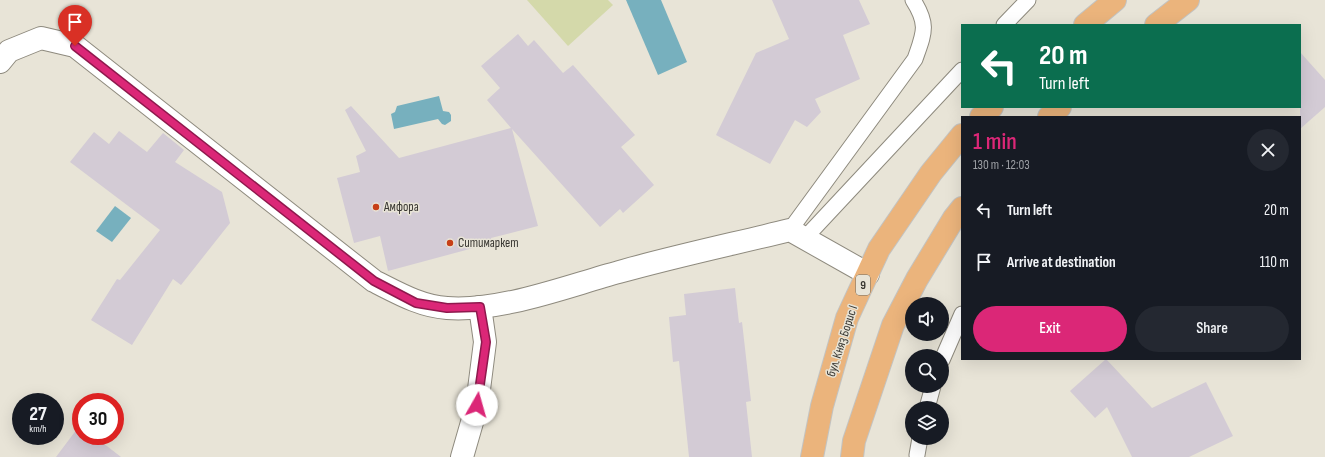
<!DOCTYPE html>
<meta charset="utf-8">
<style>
:root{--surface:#171b24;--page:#242831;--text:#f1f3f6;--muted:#9ea1a6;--accent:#db2777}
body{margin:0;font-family:"Sofia Sans Condensed",sans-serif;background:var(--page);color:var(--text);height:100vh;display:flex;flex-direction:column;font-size:15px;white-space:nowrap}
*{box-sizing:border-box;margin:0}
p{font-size:13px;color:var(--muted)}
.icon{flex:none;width:22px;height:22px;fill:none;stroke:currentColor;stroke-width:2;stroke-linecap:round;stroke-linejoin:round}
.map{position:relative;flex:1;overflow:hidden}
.sheet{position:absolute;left:961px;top:116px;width:340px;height:244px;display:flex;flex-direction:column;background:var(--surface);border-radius:0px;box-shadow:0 4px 16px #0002}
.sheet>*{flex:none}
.guide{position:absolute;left:961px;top:24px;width:340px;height:84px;border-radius:0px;box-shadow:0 4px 16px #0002;background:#0b6e4f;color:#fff;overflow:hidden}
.buttons{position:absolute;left:905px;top:297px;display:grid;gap:8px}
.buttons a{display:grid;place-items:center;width:44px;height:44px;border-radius:50%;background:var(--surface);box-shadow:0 4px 16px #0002;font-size:20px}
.speed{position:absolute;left:12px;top:393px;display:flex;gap:8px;font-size:20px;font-weight:700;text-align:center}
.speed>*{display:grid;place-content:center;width:52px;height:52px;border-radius:50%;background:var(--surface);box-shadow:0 4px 16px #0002;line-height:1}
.speed small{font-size:10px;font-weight:400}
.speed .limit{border:6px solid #d22;background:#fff;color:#111}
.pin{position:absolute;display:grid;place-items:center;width:34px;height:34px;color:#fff;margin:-41px -17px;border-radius:50% 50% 50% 0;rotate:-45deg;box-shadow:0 0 4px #0007}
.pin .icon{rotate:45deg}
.me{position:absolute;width:44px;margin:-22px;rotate:7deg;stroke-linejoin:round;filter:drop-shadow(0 0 3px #0008)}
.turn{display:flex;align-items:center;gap:14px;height:84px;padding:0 12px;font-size:18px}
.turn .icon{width:52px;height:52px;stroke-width:2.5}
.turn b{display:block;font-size:28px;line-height:34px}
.round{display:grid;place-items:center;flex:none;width:42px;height:42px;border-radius:21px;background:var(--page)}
.overview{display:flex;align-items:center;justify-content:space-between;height:68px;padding:0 12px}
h1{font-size:24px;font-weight:600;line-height:30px;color:var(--accent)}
.primary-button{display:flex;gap:8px;margin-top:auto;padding:8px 12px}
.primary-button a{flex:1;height:46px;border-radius:24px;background:var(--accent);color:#fff;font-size:16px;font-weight:600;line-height:46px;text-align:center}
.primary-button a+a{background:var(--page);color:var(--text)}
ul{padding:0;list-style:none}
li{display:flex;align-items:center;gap:12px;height:52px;padding:0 12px}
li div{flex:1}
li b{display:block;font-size:15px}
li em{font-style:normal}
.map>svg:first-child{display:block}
.green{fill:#d4d9aa}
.water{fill:#77b0be}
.building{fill:#d3cbd5}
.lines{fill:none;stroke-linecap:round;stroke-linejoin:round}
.service-casing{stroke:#8e8a7e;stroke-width:17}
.minor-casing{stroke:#8e8a7e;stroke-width:24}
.trunk-casing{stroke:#c3c3c1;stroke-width:24}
.service{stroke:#fff;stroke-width:15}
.minor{stroke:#fff;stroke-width:22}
.trunk{stroke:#ebb47c;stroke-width:22}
.route-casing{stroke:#8e194d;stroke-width:10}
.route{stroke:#db2777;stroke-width:7}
.poi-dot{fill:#c73f17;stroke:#e8e4d7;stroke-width:1.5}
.labels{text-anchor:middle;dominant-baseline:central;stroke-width:3;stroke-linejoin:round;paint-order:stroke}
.shield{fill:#e8e4d7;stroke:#6d6a63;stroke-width:1}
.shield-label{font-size:12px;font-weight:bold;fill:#383631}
.poi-label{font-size:13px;fill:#383631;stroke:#e8e4d7;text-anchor:start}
.street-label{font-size:13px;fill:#383631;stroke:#e8e4d7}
</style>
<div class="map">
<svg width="1325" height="457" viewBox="0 0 1325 457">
<rect width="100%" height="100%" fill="#e8e4d7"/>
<polygon class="green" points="527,0 608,0 613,5 568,46"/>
<g class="water">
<polygon points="626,0 661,0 687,62 658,75"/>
<polygon points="439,96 443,111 449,112 451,115 451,121 445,125 442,124 438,119 394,129 391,114 395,112 397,106"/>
<polygon points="115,206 131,218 112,242 96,231"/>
</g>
<g class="building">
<polygon points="772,0 859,0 870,24 843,35 860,79 815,99 821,112 807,127 795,120 770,164 716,135 756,53 789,39"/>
<polygon points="518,34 528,46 534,40 563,73 573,65 635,135 621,147 654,185 623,213 620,209 600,227 512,129 538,226 491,238 492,243 388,271 380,236 354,243 337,178 360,172 356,156 366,151 345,110 351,106 399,158 511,128 487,100 500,88 481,66"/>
<polygon points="1300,52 1325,80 1325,107 1300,129"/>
<polygon points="119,131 147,152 163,133 184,150 175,162 222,192 230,223 181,285 173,279 132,345 91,320 117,279 120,280 160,230 70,162 94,132 109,144"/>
<polygon points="735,288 739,323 742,322 751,401 746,402 752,457 689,457 679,361 673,362 669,317 686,315 684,294"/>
<polygon points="1106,359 1152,408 1206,382 1233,436 1189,457 1132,457 1107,407 1095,418 1070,391"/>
<polygon points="80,425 81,436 94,436 121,457 56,457"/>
</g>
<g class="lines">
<g class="service-casing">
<g id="service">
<polyline points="1004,25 1028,0"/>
<path d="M790,230l125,-171c9,-26 14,-34 -2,-59"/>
<polyline points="805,238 962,70"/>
<polyline points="942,360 962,314"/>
<polyline points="927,408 933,386"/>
<polyline points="917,455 920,438"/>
</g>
</g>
<g class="minor-casing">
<g id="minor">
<path d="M0,62l9,-11 32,-13 34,8 299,235c24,12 46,25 73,27 54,4 120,-22 172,-36 57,-16 114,-28 171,-42l78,44"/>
<polyline points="462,457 477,405 485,342 480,307"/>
</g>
</g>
<g class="trunk-casing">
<g id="trunk">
<polyline points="1085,25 1115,0"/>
<polyline points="1156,25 1188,0"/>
<polyline points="981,117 992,107"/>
<polyline points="1049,117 1060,107"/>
<polyline points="812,457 822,406 847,318 879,249 931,173 962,135"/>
<polyline points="852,457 854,441 893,325 917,279 954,218 962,208"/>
</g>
</g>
<use href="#service" class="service"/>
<use href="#minor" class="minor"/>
<use href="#trunk" class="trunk"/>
</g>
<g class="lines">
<g class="route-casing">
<polyline id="route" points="75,46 374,281 416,303 447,308 480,307 486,342 477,405"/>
</g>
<use href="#route" class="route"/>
</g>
<g class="poi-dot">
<circle cx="376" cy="207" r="4"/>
<circle cx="450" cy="243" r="4"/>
</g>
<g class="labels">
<rect class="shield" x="856" y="275" width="14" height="20" rx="3"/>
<g class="shield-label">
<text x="863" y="285">9</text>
</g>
<g class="poi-label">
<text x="384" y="207">Амфора</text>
<text x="458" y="243">Ситимаркет</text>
</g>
<g class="street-label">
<text transform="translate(842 341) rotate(-72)">бул. Княз Борис I</text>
</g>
</g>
</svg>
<div class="buttons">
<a><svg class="icon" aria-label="sound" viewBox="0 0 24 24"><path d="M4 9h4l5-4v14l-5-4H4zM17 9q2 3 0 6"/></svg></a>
<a><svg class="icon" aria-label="search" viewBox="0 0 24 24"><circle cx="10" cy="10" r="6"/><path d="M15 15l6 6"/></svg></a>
<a><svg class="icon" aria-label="layers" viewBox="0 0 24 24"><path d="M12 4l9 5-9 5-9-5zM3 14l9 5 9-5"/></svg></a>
</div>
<div class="speed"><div>27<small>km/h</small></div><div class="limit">30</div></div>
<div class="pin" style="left:75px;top:46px;background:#d93025"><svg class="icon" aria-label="arrive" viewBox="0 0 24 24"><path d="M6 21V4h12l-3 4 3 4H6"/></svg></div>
<svg class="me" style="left:477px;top:405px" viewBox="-20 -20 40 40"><circle r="19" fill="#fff"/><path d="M0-13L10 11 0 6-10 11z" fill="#db2777"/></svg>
<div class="guide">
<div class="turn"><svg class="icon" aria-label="left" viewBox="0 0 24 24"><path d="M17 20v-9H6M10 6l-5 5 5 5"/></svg><div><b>20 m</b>Turn left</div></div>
</div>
<section class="sheet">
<div class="overview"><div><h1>1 min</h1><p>130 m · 12:03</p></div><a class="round"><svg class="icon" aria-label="close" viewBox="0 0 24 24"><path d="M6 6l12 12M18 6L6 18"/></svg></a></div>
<ul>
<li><svg class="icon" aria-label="left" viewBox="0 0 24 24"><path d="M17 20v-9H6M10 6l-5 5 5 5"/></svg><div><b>Turn left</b></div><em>20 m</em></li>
<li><svg class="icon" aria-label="arrive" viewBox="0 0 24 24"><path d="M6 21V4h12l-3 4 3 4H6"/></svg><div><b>Arrive at destination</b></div><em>110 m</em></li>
</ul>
<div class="primary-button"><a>Exit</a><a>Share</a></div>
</section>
</div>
